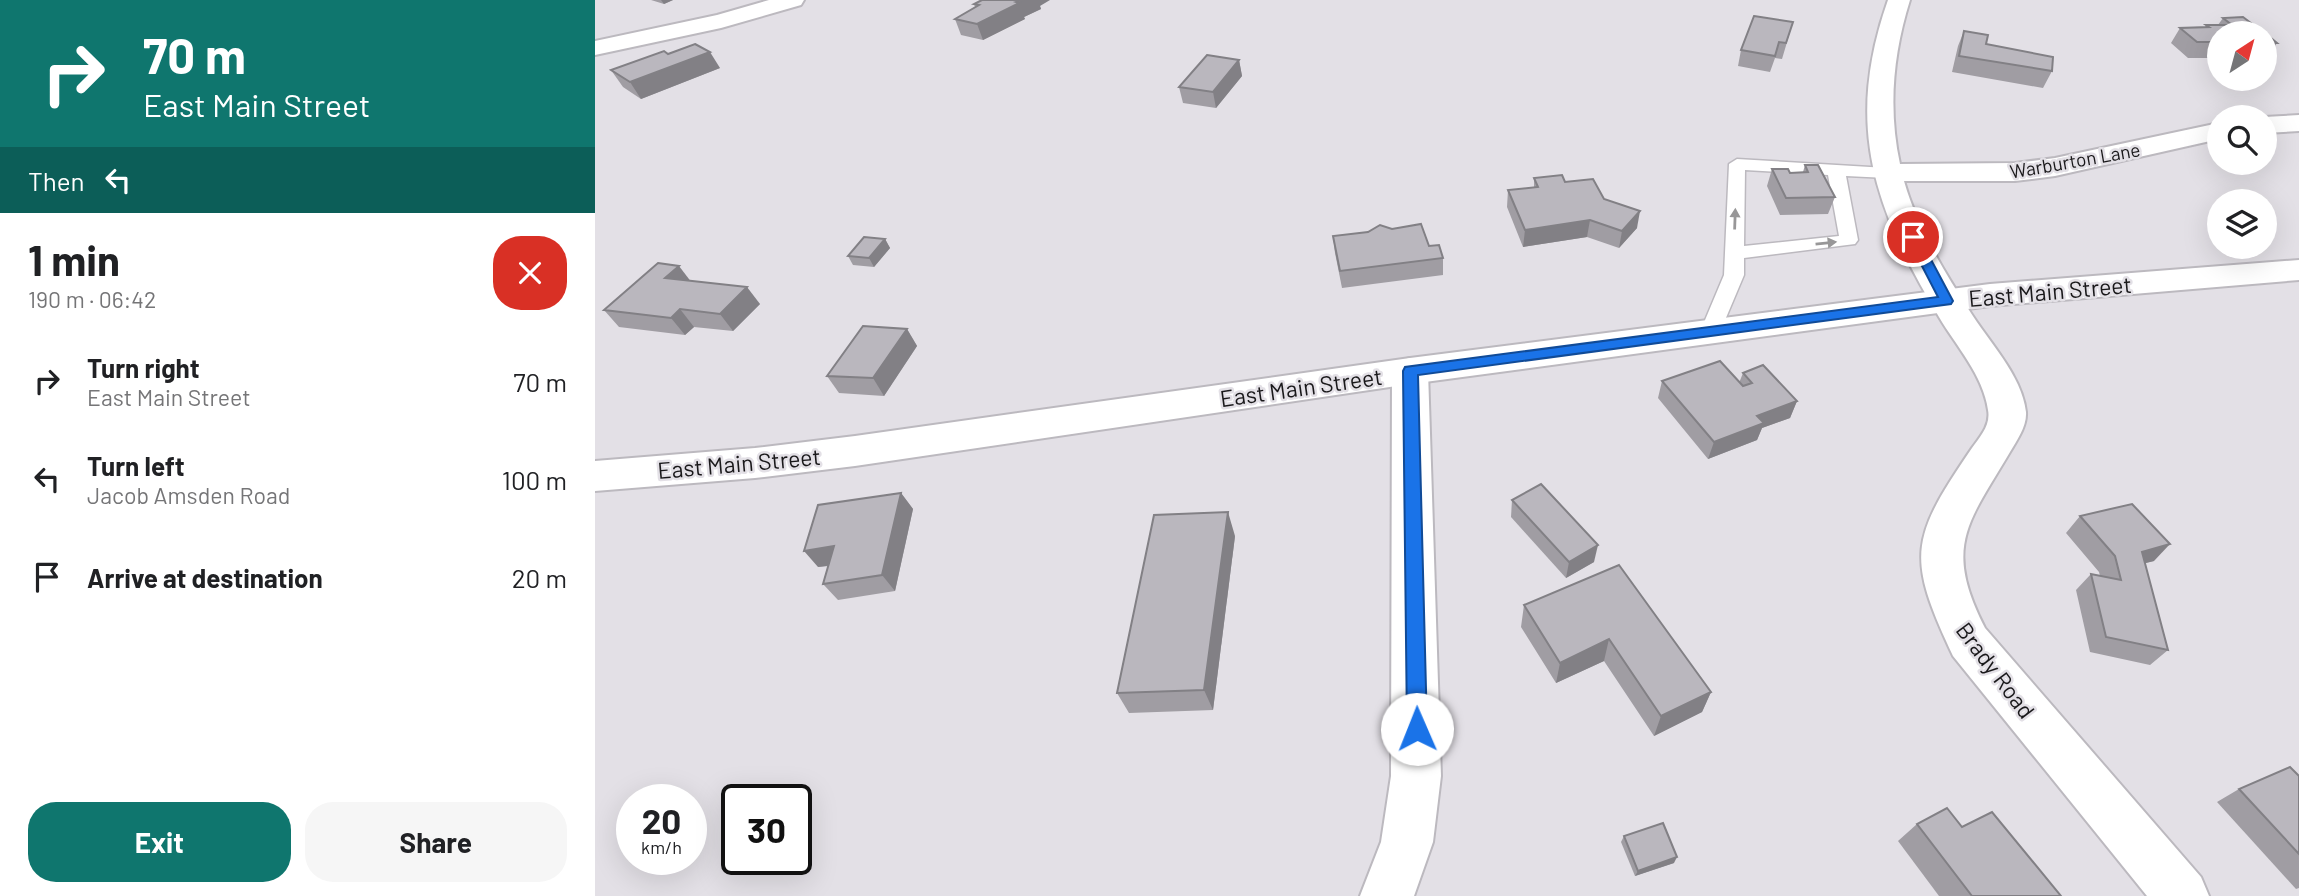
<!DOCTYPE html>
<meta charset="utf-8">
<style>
:root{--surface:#fff;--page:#f6f6f6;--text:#202124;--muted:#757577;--accent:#0f766e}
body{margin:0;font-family:Barlow,sans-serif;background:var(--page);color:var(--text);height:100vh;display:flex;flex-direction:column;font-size:26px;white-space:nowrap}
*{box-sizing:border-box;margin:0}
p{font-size:23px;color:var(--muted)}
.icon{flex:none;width:38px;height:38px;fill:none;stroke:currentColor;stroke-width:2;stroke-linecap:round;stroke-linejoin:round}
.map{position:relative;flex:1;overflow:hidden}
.details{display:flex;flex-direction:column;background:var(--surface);width:595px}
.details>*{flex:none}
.banner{background:#0f766e;color:#fff;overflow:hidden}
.needle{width:46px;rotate:36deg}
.tools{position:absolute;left:1612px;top:21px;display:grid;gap:14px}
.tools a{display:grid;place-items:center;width:70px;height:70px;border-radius:50%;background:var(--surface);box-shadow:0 7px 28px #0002;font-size:35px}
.speed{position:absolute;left:21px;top:784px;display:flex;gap:14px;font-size:35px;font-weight:700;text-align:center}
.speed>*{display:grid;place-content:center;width:91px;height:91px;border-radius:50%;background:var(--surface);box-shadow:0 7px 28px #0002;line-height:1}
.speed small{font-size:18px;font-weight:400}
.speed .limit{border:4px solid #111;border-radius:10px;background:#fff;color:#111}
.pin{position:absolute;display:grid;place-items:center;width:60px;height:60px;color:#fff;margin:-30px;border:4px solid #fff;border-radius:50%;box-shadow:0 2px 7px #0007}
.me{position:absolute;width:77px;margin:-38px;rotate:359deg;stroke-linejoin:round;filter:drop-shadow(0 0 5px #0008)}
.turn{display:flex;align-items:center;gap:24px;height:147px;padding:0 28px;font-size:32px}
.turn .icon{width:91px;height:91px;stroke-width:2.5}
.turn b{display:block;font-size:49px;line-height:60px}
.then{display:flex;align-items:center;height:66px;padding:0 28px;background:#0003;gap:14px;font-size:26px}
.round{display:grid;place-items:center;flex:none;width:74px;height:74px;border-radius:28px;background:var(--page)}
.overview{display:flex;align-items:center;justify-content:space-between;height:119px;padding:0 28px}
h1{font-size:42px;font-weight:700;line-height:52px}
.action{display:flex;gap:14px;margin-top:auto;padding:14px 28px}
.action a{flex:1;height:80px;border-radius:28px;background:var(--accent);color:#fff;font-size:28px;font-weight:700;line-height:80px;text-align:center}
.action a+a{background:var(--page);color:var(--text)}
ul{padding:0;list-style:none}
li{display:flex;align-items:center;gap:21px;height:98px;padding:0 28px}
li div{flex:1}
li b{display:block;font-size:26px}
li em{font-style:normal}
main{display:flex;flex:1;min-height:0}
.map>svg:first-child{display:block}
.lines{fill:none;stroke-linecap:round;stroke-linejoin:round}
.service-casing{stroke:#bcb9bf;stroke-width:3}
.minor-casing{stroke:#bcb9bf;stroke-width:4}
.secondary-casing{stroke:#bcb9bf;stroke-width:4}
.service{fill:#fff;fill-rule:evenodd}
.minor{fill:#fff;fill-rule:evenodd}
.secondary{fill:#fff;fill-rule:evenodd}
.wall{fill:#a09da3}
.shaded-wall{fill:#828085}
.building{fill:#bab7be;stroke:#828085;stroke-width:2}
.oneway{fill:#989798}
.route{fill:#1a73e8;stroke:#114b97;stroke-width:2}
.labels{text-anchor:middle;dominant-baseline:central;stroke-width:5;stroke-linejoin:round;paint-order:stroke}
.far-street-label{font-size:19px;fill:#19181a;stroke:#e3e0e6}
.street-label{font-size:23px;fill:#19181a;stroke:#e3e0e6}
</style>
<main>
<section class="details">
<div class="banner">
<div class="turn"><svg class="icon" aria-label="right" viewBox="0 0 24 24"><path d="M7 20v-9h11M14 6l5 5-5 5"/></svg><div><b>70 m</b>East Main Street</div></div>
<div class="then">Then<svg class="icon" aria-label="left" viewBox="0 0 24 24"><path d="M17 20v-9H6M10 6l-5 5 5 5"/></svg></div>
</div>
<div class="overview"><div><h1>1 min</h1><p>190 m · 06:42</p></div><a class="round" style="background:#d93025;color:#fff"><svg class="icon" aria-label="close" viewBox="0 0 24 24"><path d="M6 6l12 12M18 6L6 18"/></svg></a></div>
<ul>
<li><svg class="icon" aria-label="right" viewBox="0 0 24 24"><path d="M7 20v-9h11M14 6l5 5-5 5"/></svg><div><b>Turn right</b><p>East Main Street</p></div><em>70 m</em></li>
<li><svg class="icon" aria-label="left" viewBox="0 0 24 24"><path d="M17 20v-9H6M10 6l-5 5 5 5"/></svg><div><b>Turn left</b><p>Jacob Amsden Road</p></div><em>100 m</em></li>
<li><svg class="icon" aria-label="arrive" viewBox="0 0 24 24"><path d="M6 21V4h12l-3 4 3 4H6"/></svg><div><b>Arrive at destination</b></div><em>20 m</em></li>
</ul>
<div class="action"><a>Exit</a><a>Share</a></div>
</section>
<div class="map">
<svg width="1704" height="896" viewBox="0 0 1704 896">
<rect width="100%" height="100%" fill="#e3e0e6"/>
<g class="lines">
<g class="service-casing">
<path id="service" d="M1142,159l150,9 8,5 -8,5 -41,-2 12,64 -3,4 -111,14v17l-24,57 -3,5h-14l-3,-5 24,-57 5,-111zM1150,170l83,5 11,61 -95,10z"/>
</g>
<g class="minor-casing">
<g id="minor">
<polygon points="174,0 209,0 206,5 126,28 0,55 0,41 122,15"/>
<path d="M1293,0h22c-17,54 -22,109 -10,164l115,-1 40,-5 164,-35v16l-164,37 -40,5h-111c13,46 39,89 65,129 19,31 53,65 57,102 1,14 -9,28 -16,40 -42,71 -67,94 -25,176l216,249 8,19h-62l-194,-240c-47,-100 -43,-117 19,-208 8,-11 19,-23 16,-38 -5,-35 -32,-64 -49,-93 -65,-109 -95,-192 -51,-317z"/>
<polygon points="1704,115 1704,131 1670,133 1669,117"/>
<polygon points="815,358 828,362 833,371 846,776 838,842 819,896 765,896 786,842 796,776 797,371 802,362"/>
</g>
</g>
<g class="secondary-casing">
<polygon id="secondary" points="1704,260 1704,280 1395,306 815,384 260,466 160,478 0,491 0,461 160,448 260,436 815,358 1395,284"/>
</g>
<use href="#service" class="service"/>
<use href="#minor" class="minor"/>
<use href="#secondary" class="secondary"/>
</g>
<g class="wall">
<polygon points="56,0 78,0 69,4"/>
<polygon points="379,4 445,6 446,9 429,17 430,19 388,40 366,35 360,19 380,7"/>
<polygon points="1628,18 1669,33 1624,33 1624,58 1593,58 1576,43 1585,28 1610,27 1611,25 1623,25"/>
<polygon points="1198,22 1187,59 1180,58 1175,72 1143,66 1146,50"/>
<polygon points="1369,31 1391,44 1457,71 1448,88 1357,72 1363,46"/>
<polygon points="1670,33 1682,43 1671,59 1670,59"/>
<polygon points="73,54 125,68 46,99 28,87 16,70"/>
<polygon points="644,60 647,76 621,108 588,103 584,87"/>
<polygon points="1210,165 1240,197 1233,214 1185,215 1172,186 1177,169 1195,173 1208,172"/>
<polygon points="939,178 970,182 1009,199 1042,228 1024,248 992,237 928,247 912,207 913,190 939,187"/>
<polygon points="738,236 834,246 848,258 848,275 747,288 740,253"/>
<polygon points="290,239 295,248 279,267 258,265 253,256"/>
<polygon points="95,281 165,304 138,331 99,327 90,335 24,327 9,310"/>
<polygon points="312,329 322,346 289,396 244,393 232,376"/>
<polygon points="1148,373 1202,401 1195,418 1167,428 1162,440 1113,459 1063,398 1067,381 1144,383"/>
<polygon points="306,493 318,509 300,591 243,600 228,584 234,566 223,567"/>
<polygon points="917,500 999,562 971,578 916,517"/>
<polygon points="1485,516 1559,561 1550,563 1573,650 1555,665 1495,652 1481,590 1496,574 1505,576 1504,572 1471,533"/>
<polygon points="640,536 618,710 534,713 522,693"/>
<polygon points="1024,565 1116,692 1107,712 1059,736 1009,661 961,683 926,627 929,605"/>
<polygon points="1704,776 1704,888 1701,889 1622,802 1644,789"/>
<polygon points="1322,824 1367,827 1466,896 1344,896 1303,841"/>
<polygon points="1029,836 1079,863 1040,876 1026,842"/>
</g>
<g class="shaded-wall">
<polygon points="66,0 78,0 69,4"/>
<polygon points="427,0 455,0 445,6 446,9 429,17 430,19 388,40 382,24"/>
<polygon points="115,52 125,68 46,99 35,82"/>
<polygon points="644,60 647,76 621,108 618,92"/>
<polygon points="1045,211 1042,228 1024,248 1027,231"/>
<polygon points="995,220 992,237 928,247 930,230"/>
<polygon points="290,239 295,248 279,267 274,258"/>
<polygon points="84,266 97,283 70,278"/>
<polygon points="152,287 165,304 138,331 125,314"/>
<polygon points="85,309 99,327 90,335 76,318"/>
<polygon points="312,329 322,346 289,396 278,378"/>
<polygon points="1202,401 1195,418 1167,428 1162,440 1113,459 1119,442 1162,416"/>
<polygon points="306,493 318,509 300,591 287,575"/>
<polygon points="633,512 640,536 618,710 609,690"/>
<polygon points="1575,544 1559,561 1531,568 1547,552"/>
<polygon points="1003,545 999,562 971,578 974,562"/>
<polygon points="239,546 253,563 223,567 209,551"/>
<polygon points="1014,639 1009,661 961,683 965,663"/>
<polygon points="1116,692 1107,712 1059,736 1066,716"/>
<polygon points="1082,857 1079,863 1040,876 1043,871"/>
</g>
<g class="building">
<polygon points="387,0 427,0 421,2 424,3 382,24 360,19 384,5 379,4"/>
<polygon points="1159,16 1198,22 1191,43 1184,42 1180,56 1146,50"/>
<polygon points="1648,17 1669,33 1624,33 1624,42 1602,42 1585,28 1614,27 1611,25 1637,25 1628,18"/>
<polygon points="1369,31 1393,35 1391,44 1458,57 1457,71 1364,56"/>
<polygon points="1670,33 1682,43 1670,43"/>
<polygon points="100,44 115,52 35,82 16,70 69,51 73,54"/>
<polygon points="612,55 644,60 618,92 584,87"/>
<polygon points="1210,165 1223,165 1240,197 1191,198 1177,169 1193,169 1195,173 1213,172"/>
<polygon points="967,175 970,182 998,179 1009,199 1045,211 1027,231 995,220 930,230 913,190 943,187 939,178"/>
<polygon points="826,224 834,246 844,245 848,258 745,271 738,236 773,232 785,225 797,229"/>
<polygon points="269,237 290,239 274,258 253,256"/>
<polygon points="63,263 84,266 70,278 152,287 125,314 85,309 76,318 9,310"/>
<polygon points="268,326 312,329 278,378 232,376"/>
<polygon points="1125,361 1148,386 1157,383 1148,373 1168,365 1202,401 1162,416 1169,423 1119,442 1067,381"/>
<polygon points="946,484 1003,545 974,562 917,500"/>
<polygon points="306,493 287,575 228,584 239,546 209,551 223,505"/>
<polygon points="1537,504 1575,544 1547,552 1573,650 1511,637 1496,574 1526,580 1520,556 1485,516"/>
<polygon points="633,512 609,690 522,693 559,515"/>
<polygon points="1024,565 1116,692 1066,716 1014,639 965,663 929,605"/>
<polygon points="1695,767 1704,776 1704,854 1644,789"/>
<polygon points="1352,808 1367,827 1397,812 1466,896 1377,896 1322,824"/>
<polygon points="1068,823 1082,857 1043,871 1029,836"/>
</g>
<defs><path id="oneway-solid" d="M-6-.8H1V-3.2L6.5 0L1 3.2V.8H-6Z" transform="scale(1.75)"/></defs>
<g class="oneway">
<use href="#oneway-solid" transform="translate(1140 219) rotate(-88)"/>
<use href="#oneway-solid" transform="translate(1231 243) rotate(-6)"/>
</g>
<polygon class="route" points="1318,233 1324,237 1358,301 1356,304 823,375 832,729 829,736 822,739 815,736 812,729 808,371 810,367 1343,297 1312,237"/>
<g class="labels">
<g class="far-street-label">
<text transform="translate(1480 160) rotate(-10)">Warburton Lane</text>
</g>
<g class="street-label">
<text transform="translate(1455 291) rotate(-5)">East Main Street</text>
<text transform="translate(706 387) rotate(-8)">East Main Street</text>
<text transform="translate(144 463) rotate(-5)">East Main Street</text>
<text transform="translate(1401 670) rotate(53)">Brady Road</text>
</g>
</g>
</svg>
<div class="tools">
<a><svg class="needle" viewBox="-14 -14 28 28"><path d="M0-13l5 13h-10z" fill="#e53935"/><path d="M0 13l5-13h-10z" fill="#757577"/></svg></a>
<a><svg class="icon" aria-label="search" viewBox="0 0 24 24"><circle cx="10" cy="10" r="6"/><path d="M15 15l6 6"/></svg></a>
<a><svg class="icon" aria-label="layers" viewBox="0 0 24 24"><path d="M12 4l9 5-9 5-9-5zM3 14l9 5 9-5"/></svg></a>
</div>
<div class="speed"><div>20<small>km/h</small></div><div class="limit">30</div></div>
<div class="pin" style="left:1318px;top:237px;background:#d93025"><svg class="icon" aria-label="arrive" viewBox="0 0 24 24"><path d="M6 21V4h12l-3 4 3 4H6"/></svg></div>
<svg class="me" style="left:822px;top:729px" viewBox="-20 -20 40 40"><circle r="19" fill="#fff"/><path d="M0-13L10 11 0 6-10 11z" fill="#1a73e8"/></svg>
</div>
</main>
